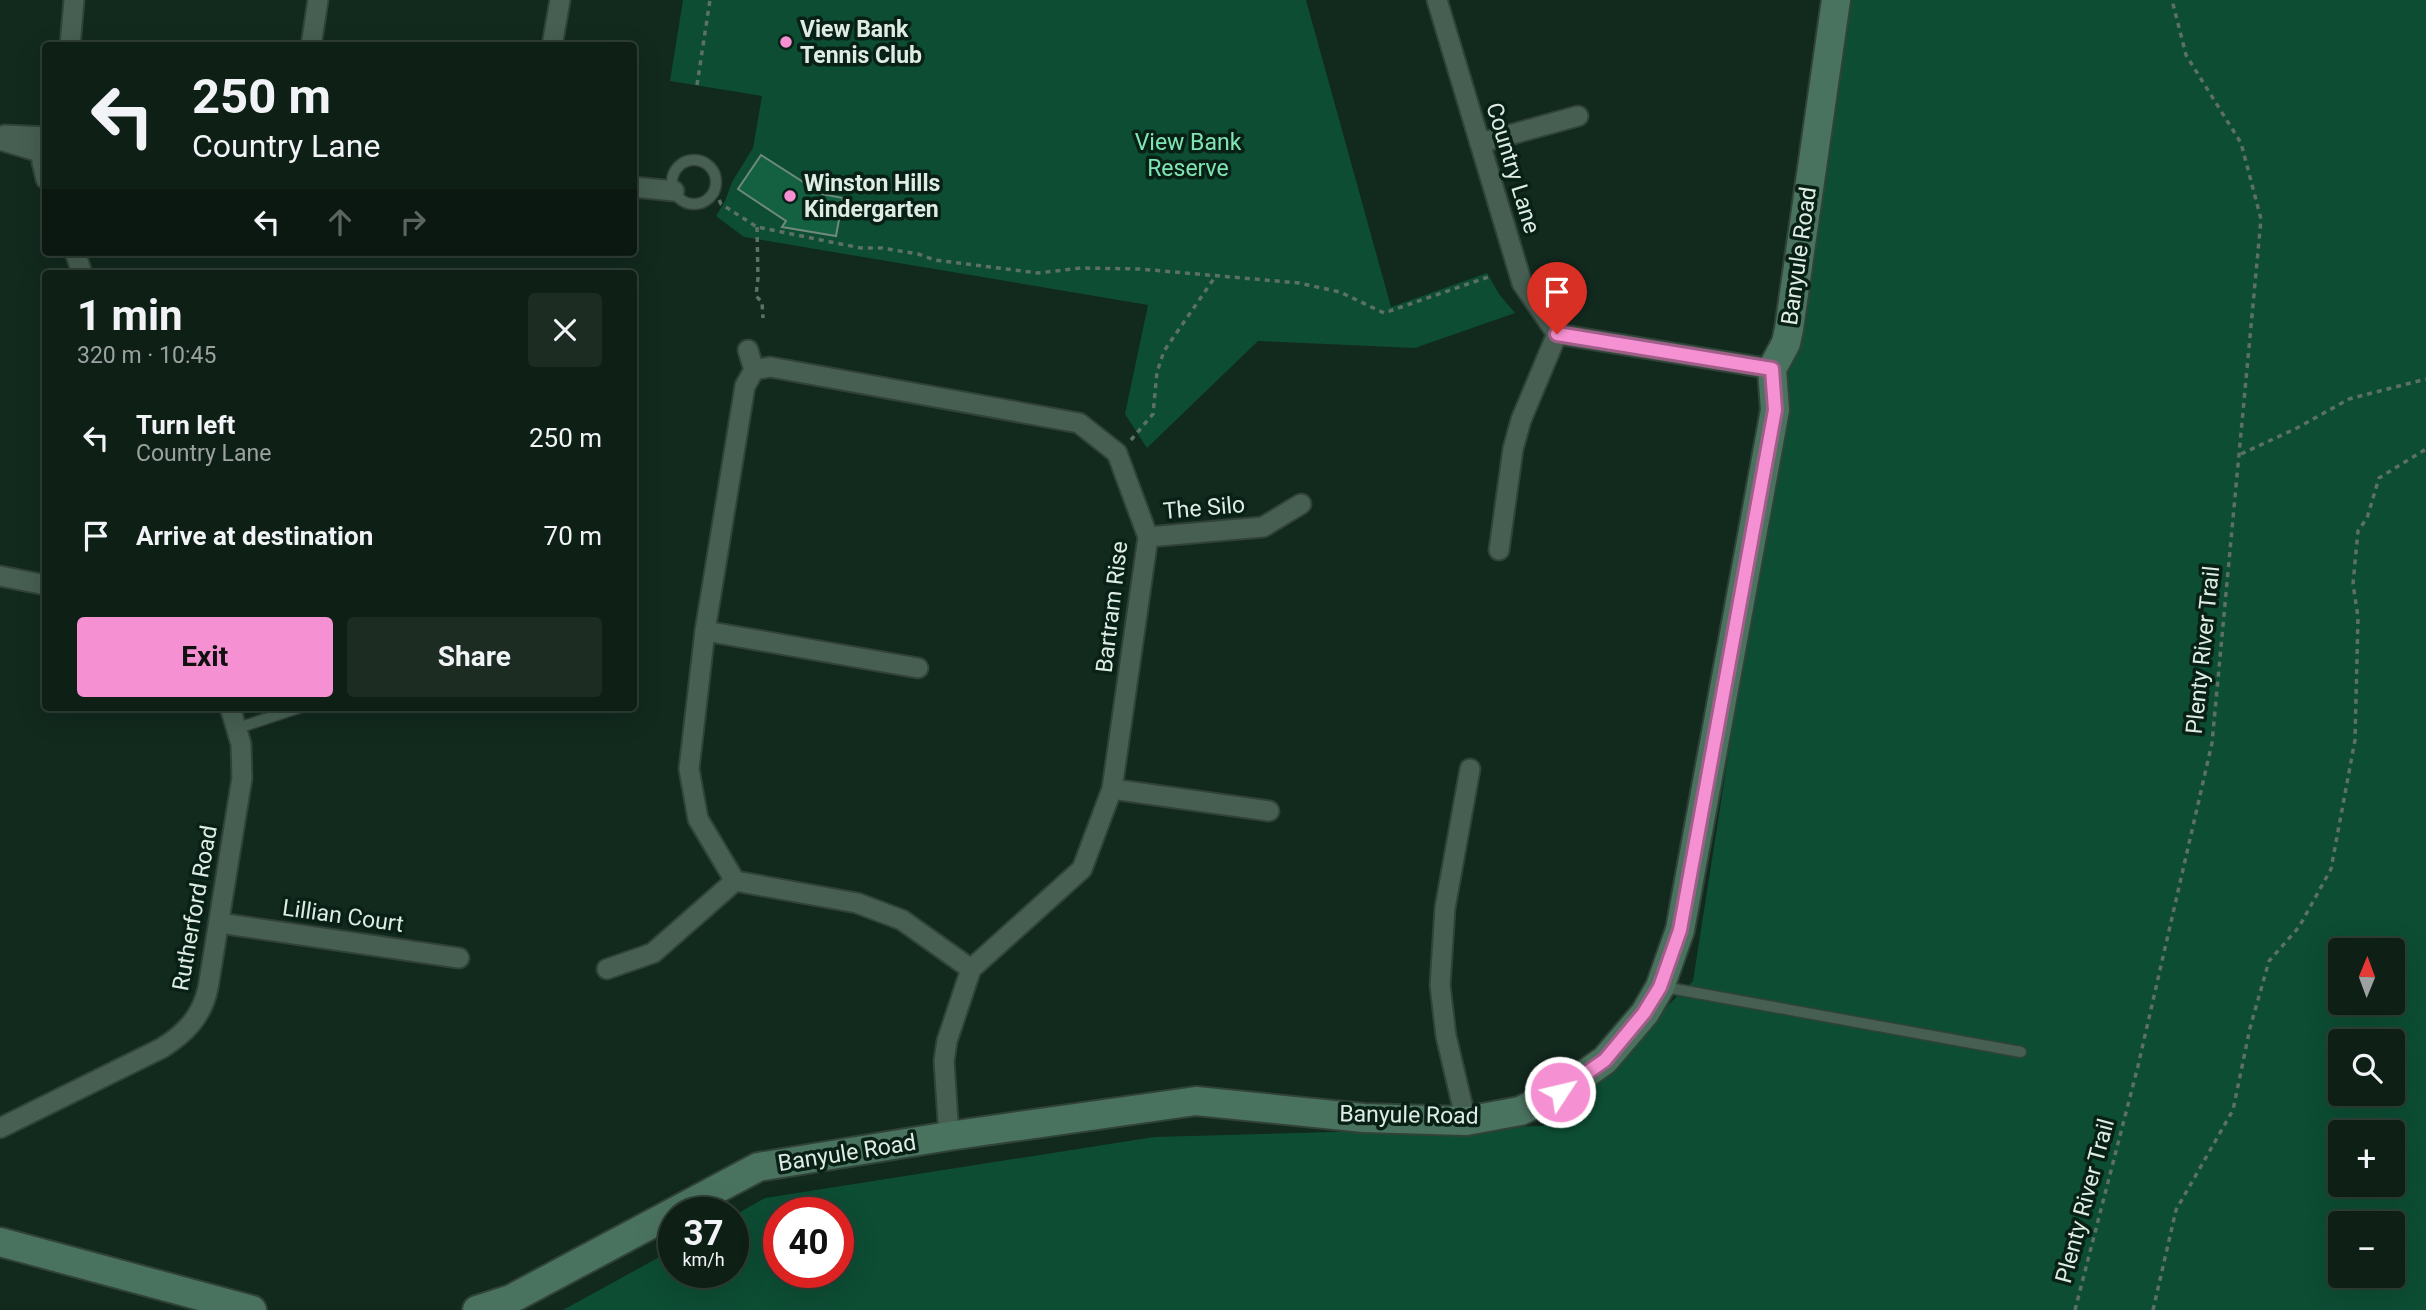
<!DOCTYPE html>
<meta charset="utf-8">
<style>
:root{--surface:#0e1f16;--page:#1c2c23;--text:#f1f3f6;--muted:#9ba2a1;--line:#2e3d35;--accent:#f591d2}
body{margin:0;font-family:Roboto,sans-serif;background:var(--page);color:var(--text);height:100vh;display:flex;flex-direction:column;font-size:26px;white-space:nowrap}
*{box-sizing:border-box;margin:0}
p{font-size:23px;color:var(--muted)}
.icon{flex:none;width:38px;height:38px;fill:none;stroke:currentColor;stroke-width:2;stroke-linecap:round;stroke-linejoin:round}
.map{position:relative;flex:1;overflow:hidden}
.side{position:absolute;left:42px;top:270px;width:595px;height:441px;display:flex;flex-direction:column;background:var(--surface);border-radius:7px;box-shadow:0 7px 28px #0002,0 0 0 2px var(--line)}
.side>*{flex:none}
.banner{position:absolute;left:42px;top:42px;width:595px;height:214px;border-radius:7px;box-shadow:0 7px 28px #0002,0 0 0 2px var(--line);background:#0e1f16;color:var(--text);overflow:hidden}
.needle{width:46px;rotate:1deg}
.buttons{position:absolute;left:2328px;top:938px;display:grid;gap:14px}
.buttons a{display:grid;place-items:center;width:77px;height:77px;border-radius:7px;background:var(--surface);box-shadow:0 7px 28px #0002,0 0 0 2px var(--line);font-size:35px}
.speed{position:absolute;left:658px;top:1197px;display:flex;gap:14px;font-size:35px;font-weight:700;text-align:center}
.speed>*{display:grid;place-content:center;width:91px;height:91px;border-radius:50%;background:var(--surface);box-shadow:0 7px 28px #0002,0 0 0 2px var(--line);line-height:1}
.speed small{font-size:18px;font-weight:400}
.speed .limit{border:10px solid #d22;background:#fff;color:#111}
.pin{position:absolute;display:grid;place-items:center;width:60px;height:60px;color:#fff;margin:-72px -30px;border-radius:50% 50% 50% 0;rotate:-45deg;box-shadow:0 0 7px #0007}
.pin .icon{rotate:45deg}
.me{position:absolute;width:77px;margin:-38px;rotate:55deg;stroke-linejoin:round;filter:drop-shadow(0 0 5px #0008)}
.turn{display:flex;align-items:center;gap:24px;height:147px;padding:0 35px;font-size:32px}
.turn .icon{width:91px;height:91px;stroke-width:2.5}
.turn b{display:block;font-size:49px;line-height:60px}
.lanes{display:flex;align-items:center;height:66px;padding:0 35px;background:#0003;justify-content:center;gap:35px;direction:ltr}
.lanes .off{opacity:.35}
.round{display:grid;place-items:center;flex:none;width:74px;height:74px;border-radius:7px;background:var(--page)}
.overview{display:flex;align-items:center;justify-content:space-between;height:119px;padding:0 35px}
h1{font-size:42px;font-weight:700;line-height:52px}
.cta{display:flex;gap:14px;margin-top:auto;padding:14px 35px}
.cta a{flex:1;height:80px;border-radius:7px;background:var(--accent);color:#111;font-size:28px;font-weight:700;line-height:80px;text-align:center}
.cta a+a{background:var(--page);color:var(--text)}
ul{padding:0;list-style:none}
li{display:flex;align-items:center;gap:21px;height:98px;padding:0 35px}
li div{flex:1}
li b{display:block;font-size:26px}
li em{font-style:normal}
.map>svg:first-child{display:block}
.green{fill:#0d4d34;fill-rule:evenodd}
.building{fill:#146142;stroke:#6f897b;stroke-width:2}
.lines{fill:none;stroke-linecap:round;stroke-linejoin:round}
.lane-casing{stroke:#314238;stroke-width:13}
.street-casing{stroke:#314238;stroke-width:23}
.secondary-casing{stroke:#314238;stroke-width:32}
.path{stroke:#5c7066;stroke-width:3.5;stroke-dasharray:5 5;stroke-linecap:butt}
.lane{stroke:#465f52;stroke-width:10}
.street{stroke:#465f52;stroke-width:19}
.secondary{stroke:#4a735f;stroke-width:28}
.route-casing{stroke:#9f5e88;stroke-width:18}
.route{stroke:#f591d2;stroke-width:12}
.poi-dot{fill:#f591d2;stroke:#082015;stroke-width:2.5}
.labels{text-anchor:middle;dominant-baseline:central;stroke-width:7;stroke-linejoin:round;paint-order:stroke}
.poi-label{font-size:23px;font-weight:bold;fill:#deece4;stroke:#082015;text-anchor:start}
.park-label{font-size:23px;fill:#80e5b4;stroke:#082015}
.street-label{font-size:23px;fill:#deece4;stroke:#082015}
</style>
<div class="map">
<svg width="2426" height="1310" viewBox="0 0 2426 1310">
<rect width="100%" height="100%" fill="#12291e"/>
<g class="green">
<polygon points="683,0 1306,0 1391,307 1487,273 1499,294 1515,313 1415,348 1258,341 1147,448 1125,414 1148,305 744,237 716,216 725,201 732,182 753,148 762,96 670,81"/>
<path d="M1846,0h580v1310h-1863l111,-61v23h59v-56l32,-18 389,-61 389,-11 150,-145zM2340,950h52v53h-52zM2340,1041h52v53h-52zM2340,1132h52v53h-52zM779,1213h59v59h-59zM2340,1223h52v53h-52z"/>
</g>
<polygon class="building" points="761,155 822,194 843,198 836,236 782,227 786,221 738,189"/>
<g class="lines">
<g class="lane-casing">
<g id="lane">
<circle cx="694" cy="182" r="22"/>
<polyline points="238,728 301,707"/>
<polyline points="1664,987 2021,1052"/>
</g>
</g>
<g class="street-casing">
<g id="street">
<polyline points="1437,0 1522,283 1557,334 1772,369"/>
<polyline points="70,46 74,0"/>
<polyline points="311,46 318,0"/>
<polyline points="552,46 560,0"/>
<polyline points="5,135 46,137"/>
<polyline points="0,140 46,154"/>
<polyline points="44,142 42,162 46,179"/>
<polyline points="1480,143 1578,116"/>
<polyline points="634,187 674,191"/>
<polyline points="75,252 82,273"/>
<polyline points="748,350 754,370"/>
<polyline points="1148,537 1263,527 1301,504"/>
<polyline points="1499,550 1513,449 1521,420 1557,334"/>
<polyline points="0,576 46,585"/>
<polyline points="705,631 918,668"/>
<polyline points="1112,789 1269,811"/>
<polyline points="219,923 459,958"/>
<polyline points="607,969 653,953 735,881"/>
<polyline points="1466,1121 1446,1036 1440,985 1445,908 1470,769"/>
<path d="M0,1128l162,-80c24,-15 40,-32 46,-60l34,-210 -1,-34 -11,-37"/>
<polyline points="949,1136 944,1061 947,1041 971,969 1082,869 1112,789 1148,537 1117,453 1079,423 770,367 754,370 745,386 705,631 689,769 698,819 735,881 857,903 902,920 971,969"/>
</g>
</g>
<g class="secondary-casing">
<g id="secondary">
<polyline points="0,1242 252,1310"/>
<polyline points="477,1310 511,1299 758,1167 949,1136 1196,1101 1364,1118 1466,1121 1520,1111 1560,1092 1605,1060 1645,1013 1660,987 1680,930 1775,410 1772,369 1786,343 1789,329 1836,0"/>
</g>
</g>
<g class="path">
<polyline points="697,85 710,0"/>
<polyline points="715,191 721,204 757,227 861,248 882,248 918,254 935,260 1038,273 1081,268 1140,269 1299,283 1340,292 1384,313 1491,276"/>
<polyline points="757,227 758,278 756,296 762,302 763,318"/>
<polyline points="1131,440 1153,414 1157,372 1164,351 1215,277"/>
<polyline points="2241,454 2297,428 2349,399 2426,379"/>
<polyline points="2075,1310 2138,1066 2212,743 2261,219 2241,143 2186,55 2172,0"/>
<polyline points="2153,1310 2176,1210 2233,1110 2250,1028 2269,961 2299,927 2331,869 2355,740 2358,617 2353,584 2358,531 2367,518 2379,478 2426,449"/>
</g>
<use href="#lane" class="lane"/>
<use href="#street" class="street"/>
<use href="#secondary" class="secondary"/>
</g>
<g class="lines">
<g class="route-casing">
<polyline id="route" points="1557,334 1772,369 1775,410 1680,930 1660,987 1644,1013 1605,1060 1560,1092"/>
</g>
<use href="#route" class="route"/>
</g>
<g class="poi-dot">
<circle cx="786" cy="42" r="7"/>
<circle cx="790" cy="196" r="7"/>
</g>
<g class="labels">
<g class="poi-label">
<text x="800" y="29">View Bank<tspan x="800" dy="26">Tennis Club</tspan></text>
<text x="804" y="183">Winston Hills<tspan x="804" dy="26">Kindergarten</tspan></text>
</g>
<g class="park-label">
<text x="1188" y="142">View Bank<tspan x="1188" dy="26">Reserve</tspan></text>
</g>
<g class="street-label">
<text transform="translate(1513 168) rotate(73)">Country Lane</text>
<text transform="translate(1799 256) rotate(-82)">Banyule Road</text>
<text transform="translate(1204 508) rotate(-5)">The Silo</text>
<text transform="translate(1112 607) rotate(-83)">Bartram Rise</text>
<text transform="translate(2203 650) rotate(-84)">Plenty River Trail</text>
<text transform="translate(195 908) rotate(-80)">Rutherford Road</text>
<text transform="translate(343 916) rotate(8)">Lillian Court</text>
<text transform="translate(1409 1115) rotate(1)">Banyule Road</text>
<text transform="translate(847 1153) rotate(-9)">Banyule Road</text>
<text transform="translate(2085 1201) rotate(-75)">Plenty River Trail</text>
</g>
</g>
</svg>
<div class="buttons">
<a><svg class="needle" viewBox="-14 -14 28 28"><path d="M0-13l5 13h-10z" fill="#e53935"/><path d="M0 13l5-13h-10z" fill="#9ba2a1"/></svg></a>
<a><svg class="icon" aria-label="search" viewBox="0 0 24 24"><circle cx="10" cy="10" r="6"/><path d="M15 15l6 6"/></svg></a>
<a>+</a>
<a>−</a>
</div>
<div class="speed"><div>37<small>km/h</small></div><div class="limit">40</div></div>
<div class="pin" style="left:1557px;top:334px;background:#d93025"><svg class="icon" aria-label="arrive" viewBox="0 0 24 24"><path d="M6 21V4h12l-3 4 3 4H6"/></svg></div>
<svg class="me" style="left:1560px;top:1092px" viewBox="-20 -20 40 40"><circle r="17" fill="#f591d2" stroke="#fff" stroke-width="3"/><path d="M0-11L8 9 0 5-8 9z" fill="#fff"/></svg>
<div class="banner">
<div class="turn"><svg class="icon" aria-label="left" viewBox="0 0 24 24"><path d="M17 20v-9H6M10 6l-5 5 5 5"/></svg><div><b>250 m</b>Country Lane</div></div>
<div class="lanes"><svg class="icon" aria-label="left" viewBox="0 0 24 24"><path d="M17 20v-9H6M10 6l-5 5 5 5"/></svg><svg class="icon off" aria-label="ahead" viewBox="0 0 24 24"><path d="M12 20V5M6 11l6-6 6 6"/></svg><svg class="icon off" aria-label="right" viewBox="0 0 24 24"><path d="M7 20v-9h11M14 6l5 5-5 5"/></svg></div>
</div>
<section class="side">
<div class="overview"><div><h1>1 min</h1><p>320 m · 10:45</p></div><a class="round"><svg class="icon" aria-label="close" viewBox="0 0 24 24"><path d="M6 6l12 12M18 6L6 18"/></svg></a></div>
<ul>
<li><svg class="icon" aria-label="left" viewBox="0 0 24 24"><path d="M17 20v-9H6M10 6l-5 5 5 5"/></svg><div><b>Turn left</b><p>Country Lane</p></div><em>250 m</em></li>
<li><svg class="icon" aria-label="arrive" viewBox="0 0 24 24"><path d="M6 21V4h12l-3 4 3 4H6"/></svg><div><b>Arrive at destination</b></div><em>70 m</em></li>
</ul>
<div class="cta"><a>Exit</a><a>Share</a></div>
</section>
</div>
